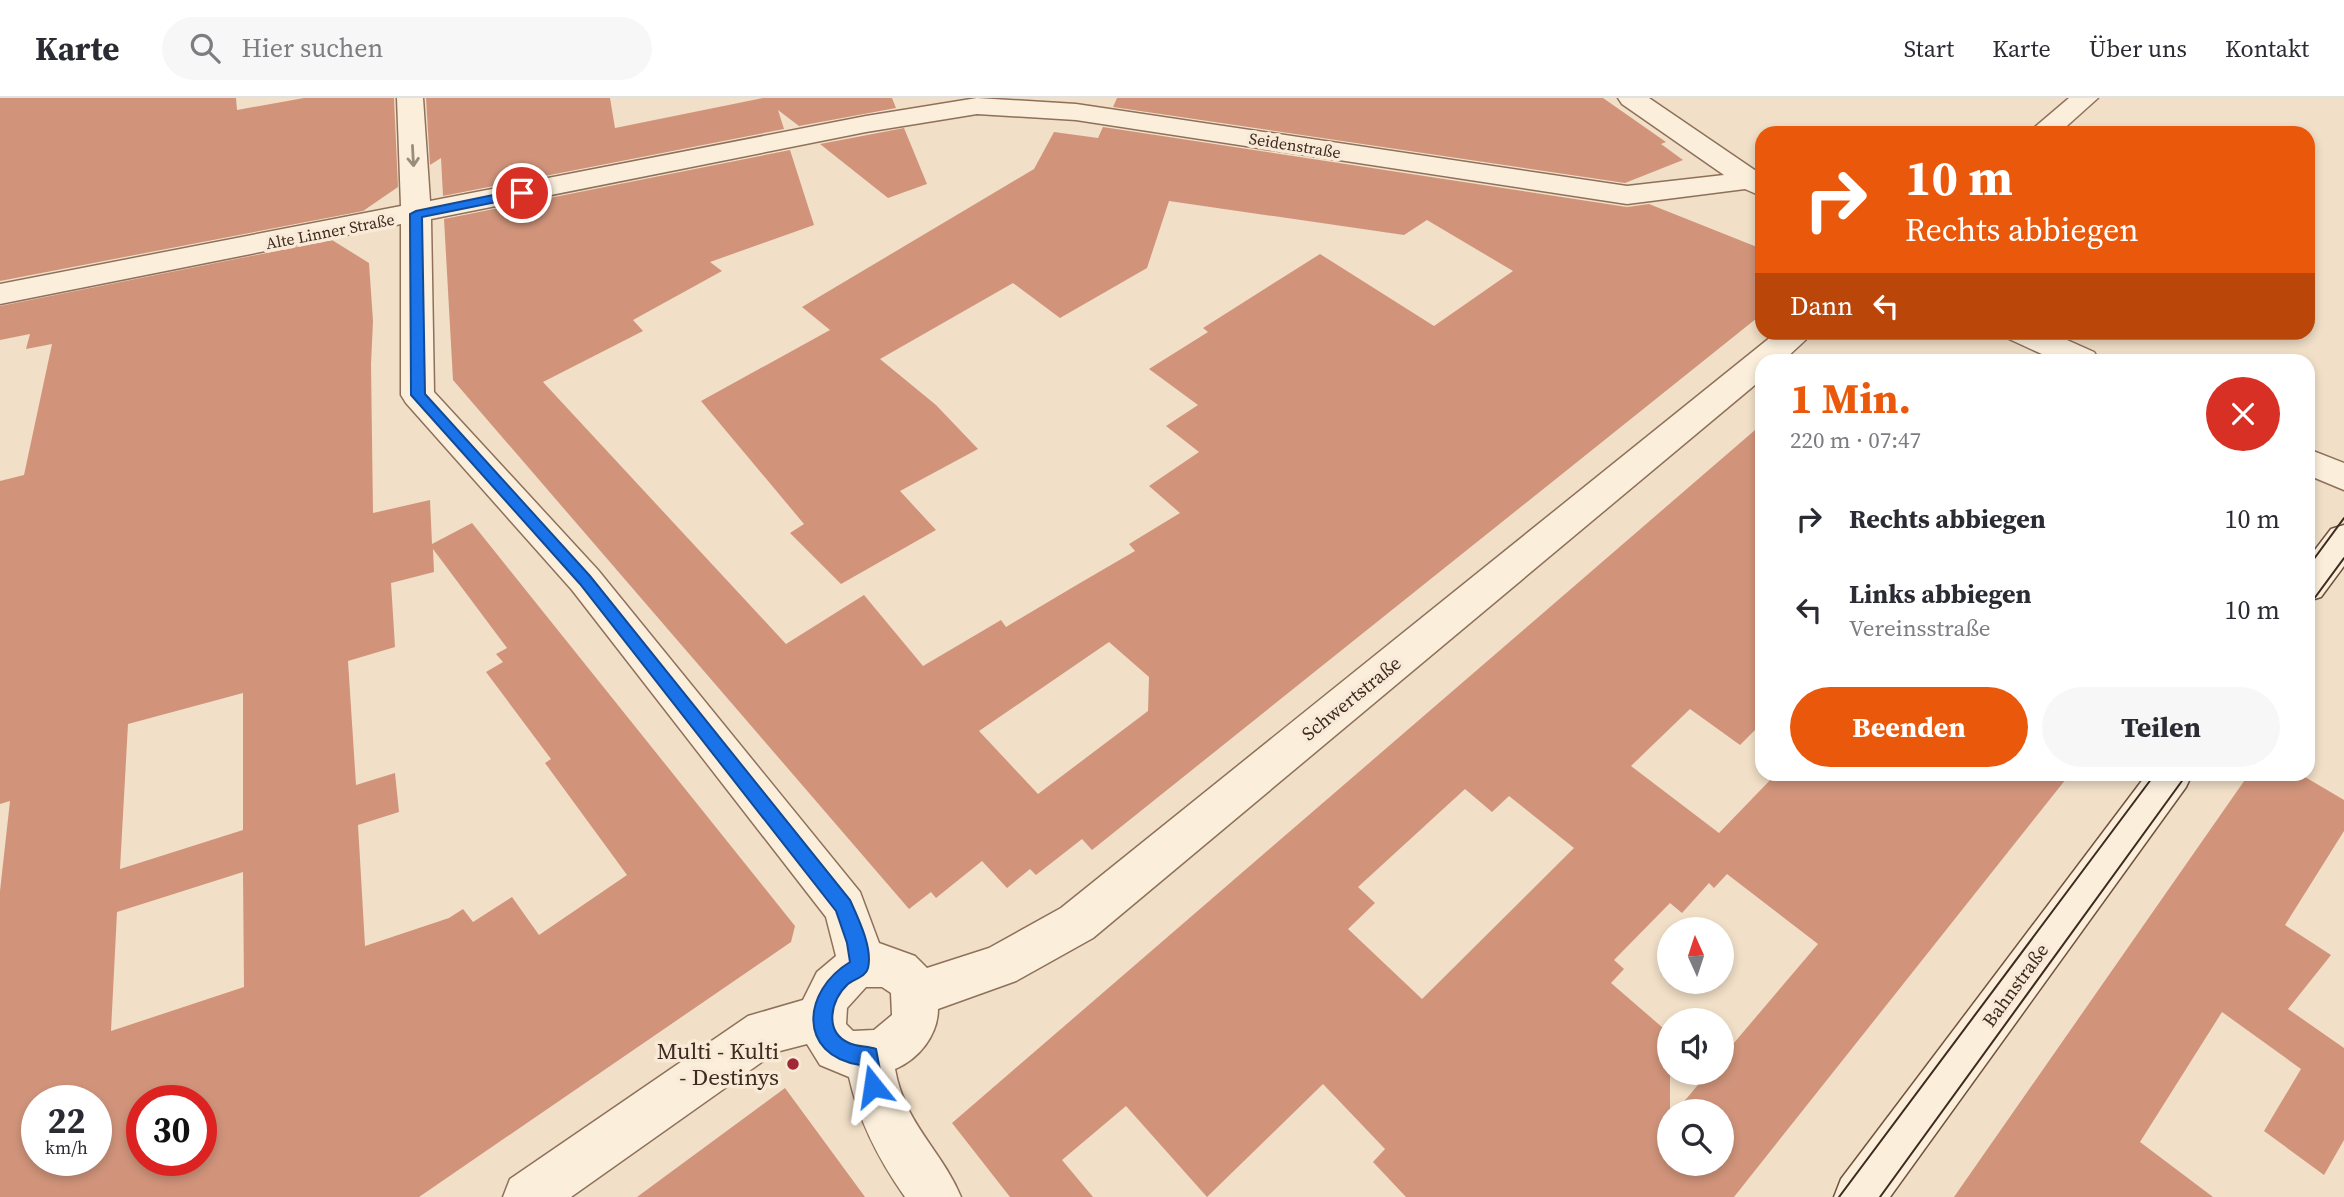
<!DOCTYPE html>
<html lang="de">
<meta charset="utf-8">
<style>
:root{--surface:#fff;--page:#f7f7f7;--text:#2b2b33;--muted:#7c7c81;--line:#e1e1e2;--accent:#ea580c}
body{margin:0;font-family:"Source Serif 4",serif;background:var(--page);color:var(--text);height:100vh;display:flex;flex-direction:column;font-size:26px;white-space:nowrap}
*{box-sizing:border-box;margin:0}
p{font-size:23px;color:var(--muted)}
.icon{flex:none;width:38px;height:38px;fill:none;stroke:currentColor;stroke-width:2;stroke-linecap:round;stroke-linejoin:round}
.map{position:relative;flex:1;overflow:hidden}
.drawer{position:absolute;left:1755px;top:256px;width:560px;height:427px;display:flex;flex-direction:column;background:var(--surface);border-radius:21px;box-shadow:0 4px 10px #0003}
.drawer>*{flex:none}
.guide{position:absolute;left:1755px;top:28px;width:560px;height:214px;border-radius:21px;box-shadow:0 4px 10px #0003;background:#ea580c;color:#fff;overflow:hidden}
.needle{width:46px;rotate:357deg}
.fabs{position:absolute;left:1657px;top:819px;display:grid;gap:14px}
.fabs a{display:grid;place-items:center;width:77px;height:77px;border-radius:50%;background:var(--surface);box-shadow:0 4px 10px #0003;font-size:35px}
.speed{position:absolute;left:21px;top:987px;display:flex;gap:14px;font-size:35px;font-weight:700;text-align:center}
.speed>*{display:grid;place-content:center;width:91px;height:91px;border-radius:50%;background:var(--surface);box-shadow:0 4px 10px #0003;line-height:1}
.speed small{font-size:18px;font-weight:400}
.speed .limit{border:10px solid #d22;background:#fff;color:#111}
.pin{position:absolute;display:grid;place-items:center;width:60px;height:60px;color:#fff;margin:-30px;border:4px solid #fff;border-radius:50%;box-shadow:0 2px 7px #0007}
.me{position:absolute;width:77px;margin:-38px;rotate:345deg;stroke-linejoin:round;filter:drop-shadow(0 0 5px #0008)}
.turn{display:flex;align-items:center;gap:24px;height:147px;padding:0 35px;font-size:32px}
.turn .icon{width:91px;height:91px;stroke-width:2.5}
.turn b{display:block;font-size:49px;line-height:60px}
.then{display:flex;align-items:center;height:66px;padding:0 35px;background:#0003;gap:14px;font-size:26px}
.round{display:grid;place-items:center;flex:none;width:74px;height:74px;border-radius:37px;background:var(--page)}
.overview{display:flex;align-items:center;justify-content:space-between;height:119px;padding:0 35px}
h1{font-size:42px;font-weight:700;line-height:52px;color:var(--accent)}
.primary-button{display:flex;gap:14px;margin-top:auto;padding:14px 35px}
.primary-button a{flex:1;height:80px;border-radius:42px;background:var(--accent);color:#fff;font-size:28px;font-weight:700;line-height:80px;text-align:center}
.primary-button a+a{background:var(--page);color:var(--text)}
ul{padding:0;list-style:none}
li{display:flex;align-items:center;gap:21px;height:91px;padding:0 35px}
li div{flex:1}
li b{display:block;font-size:26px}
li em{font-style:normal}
header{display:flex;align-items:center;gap:42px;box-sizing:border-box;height:98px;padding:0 35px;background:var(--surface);border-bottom:2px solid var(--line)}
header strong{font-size:33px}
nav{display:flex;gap:38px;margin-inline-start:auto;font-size:24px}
.search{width:490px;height:63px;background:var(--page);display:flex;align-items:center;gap:18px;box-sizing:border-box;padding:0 24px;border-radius:38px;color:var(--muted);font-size:26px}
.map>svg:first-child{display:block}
.building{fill:#d1947b;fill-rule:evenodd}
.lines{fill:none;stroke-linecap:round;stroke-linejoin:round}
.minor-casing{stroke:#8e705b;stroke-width:3}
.secondary-casing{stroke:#70513e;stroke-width:3}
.minor{fill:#fbeedb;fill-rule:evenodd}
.secondary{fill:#fbeedb;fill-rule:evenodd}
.tram{stroke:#3e2a1f;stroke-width:2}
.oneway{stroke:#9c8c7d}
.route{fill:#1a73e8;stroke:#114b97;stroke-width:2}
.poi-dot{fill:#a12736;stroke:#f8ead7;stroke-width:2.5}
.labels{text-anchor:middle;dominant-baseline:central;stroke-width:7;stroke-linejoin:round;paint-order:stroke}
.far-street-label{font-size:16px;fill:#3e2a1f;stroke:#f8ead7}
.street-label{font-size:19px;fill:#3e2a1f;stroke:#f8ead7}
.near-poi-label{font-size:23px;fill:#3e2a1f;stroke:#f8ead7;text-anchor:end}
</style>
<header>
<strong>Karte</strong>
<div class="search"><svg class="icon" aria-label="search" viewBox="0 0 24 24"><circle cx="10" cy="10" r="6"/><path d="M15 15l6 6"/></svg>Hier suchen</div>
<nav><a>Start</a><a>Karte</a><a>Über uns</a><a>Kontakt</a></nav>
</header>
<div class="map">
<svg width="2344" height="1099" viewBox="0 0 2344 1099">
<rect width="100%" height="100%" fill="#f1dfc7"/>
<g class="building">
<polygon points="0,0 236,0 237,12 304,0 394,0 398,89 363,113 0,183"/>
<polygon points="426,0 610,0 615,30 763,0 892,0 896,10 799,28 778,12 784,31 443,98 441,60 430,67"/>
<polygon points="1117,0 1603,0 1666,44 1661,46 1683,62 1625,85 1113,9"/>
<path d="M1103,29l524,80 22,-3 113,45v65l-670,536 -10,-11 -46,36 -6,-6 -23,19 -25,-27 -46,37 -5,-6 -22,17 -456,-529 -9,-161 346,-69 24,75 -104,37 12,9 -89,49 10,11 -100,51 243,262 78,-49 59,71 78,-46 5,7 74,-44 55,-32 -6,-7 51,-31 -31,-27 50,-34 -33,-26 32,-21 -49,-36 59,-37 -5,-4 117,-74 114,72 79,-55 -86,-51 -23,15 -235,-34 -22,67 -87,50 -47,-35 -133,76 56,46 42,44 -78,42 36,39 -95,54 -51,-51 14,-9 -103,-123 129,-71 -28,-23 232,-138 20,-37 44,6zM1109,544l40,35 -1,34 -110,83 -59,-63z"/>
<polygon points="904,30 927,86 888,100 820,46"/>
<path d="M332,142l37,23 4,58 -2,43 2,149 57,-13 2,44 40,-21 323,403 -4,16 -372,255h-419v-306l10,-90 -10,3v-323l24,-6 28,-131 -26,5 4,-15 -30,6v-34zM433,451l74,99 -11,6 7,8 -17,10 65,87 -6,4 82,112 -88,60 -27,-38 -39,25 -10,-13 -14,9 -84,28 -7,-121 41,-13 -4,-39 -39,12 -8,-124 47,-14 -4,-64 43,-11zM243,595v137l-123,39 8,-145zM243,774l1,115 -133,44 6,-119zM37,1003h59v59h-59zM142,1003h59v59h-59z"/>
<path d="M1762,326v299l-22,22 -50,-36 -59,57 88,67 57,-59h294l-336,423h-328l-33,-35 12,-13 -62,-65 -116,113 -81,-91 -64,54 31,37h-83l-58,-74zM1465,691l27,23 17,-16 65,52 -152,151 -74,-70 27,-26 -17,-16zM1727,776l91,70 -96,113v16h-14l-32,38h46v53h-52v-130l-59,-51 13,-14 -10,-9 56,-57 12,10 27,-30 5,5z"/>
<polygon points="2249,676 2300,676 2344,702 2344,733 2285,827 2331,857 2288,911 2344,950 2344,1042 2324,1077 2264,1033 2301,971 2222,914 2140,1044 2213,1099 1954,1099"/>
<polygon points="785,990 865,1099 637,1099 709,1046"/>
</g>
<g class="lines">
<g class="minor-casing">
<g id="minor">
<path d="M397,0h26l7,103 436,-85 111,-18 99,6 551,82 97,-11 -102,-71 -4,-6h31l113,77 -1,21 -16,-7 -118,15 -551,-84 -99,-6 -111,18 -435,87 3,173 164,178 262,322 19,51 36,13 12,12 62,-20 72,-40 716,-576h37l-30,28h-22v19l-669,559 -77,43 -78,28c0,26 -19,50 -43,60 10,56 46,80 66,128h-56c-26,-37 -46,-75 -56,-120l-29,-12 -13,-21 -31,8 -205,145h-68l7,-18 238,-163 55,-16 14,-28 19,-16 -10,-39 -254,-327 -166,-187 -5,-8v-171l-401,80v-20l401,-78zM866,889h16l9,6 1,22 -18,15 -21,1 -7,-7 1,-16z"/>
<polygon points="2069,0 2098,0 2059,35 2028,35"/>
<polygon points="2004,234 2049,234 2094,254 2099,262 2055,262 2009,241"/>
<polygon points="2308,351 2344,365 2344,392 2308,377"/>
</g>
</g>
<g class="secondary-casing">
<g id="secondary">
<polygon points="2344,427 2344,468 2321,499 2308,503 2308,461 2331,431"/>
<polygon points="2147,676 2192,676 2186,689 1890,1099 1834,1099 1841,1081"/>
</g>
</g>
<use href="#minor" class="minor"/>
<use href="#secondary" class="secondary"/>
<g class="tram">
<polyline points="2308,469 2344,420"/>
<polyline points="2308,509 2344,460"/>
<polyline points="1839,1099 2155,676"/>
<polyline points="1880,1099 2187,676"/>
</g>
</g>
<defs><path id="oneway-shaft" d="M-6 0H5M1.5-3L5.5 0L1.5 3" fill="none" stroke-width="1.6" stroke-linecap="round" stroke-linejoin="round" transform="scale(1.75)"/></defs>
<use class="oneway" href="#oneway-shaft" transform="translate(413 58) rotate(87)"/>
<path class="route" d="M522,91l6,4 -2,3 -104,21 3,177 165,182 260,324c8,18 23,48 18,68 -2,9 -14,11 -20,16 -18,16 -24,48 1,59 8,4 19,3 27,6l7,37 -3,7 -7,3 -7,-3 -6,-28c-63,-10 -58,-74 -10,-103l-3,-19 -11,-32 -256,-327 -169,-189 -1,-181 6,-3z"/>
<circle class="poi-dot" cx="793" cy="966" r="7"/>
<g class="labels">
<g class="far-street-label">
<text transform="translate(1295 47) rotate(9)">Seidenstraße</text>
<text transform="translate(330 133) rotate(-11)">Alte Linner Straße</text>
</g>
<g class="street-label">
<text transform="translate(1351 600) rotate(-39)">Schwertstraße</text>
<text transform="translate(2015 887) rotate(-54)">Bahnstraße</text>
</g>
<g class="near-poi-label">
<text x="779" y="953">Multi - Kulti<tspan x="779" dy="26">- Destinys</tspan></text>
</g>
</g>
</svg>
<div class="fabs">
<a><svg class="needle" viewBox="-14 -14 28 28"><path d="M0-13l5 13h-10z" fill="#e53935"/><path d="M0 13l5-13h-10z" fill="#7c7c81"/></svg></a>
<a><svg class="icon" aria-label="sound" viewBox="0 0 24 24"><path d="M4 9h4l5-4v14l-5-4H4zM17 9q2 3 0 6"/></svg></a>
<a><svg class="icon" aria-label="search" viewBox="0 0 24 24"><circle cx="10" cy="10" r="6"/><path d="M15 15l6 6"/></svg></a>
</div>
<div class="speed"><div>22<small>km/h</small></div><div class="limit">30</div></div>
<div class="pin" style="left:522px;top:95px;background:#d93025"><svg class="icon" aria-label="arrive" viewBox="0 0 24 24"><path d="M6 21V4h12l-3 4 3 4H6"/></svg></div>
<svg class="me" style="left:873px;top:988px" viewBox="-20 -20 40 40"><path d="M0-17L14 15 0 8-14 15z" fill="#1a73e8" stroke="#fff" stroke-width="4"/></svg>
<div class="guide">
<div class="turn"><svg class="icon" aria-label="right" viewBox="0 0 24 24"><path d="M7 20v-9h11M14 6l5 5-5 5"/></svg><div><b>10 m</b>Rechts abbiegen</div></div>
<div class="then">Dann<svg class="icon" aria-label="left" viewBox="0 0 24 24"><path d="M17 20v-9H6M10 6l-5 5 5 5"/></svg></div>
</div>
<section class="drawer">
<div class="overview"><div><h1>1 Min.</h1><p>220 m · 07:47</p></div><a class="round" style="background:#d93025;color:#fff"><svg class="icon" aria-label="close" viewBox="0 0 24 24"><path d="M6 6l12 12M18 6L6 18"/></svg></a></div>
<ul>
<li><svg class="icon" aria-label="right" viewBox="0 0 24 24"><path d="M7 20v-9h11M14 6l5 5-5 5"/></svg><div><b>Rechts abbiegen</b></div><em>10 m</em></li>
<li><svg class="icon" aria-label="left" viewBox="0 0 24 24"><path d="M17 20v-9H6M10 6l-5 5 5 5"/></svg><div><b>Links abbiegen</b><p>Vereinsstraße</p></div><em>10 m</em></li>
</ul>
<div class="primary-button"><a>Beenden</a><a>Teilen</a></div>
</section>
</div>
